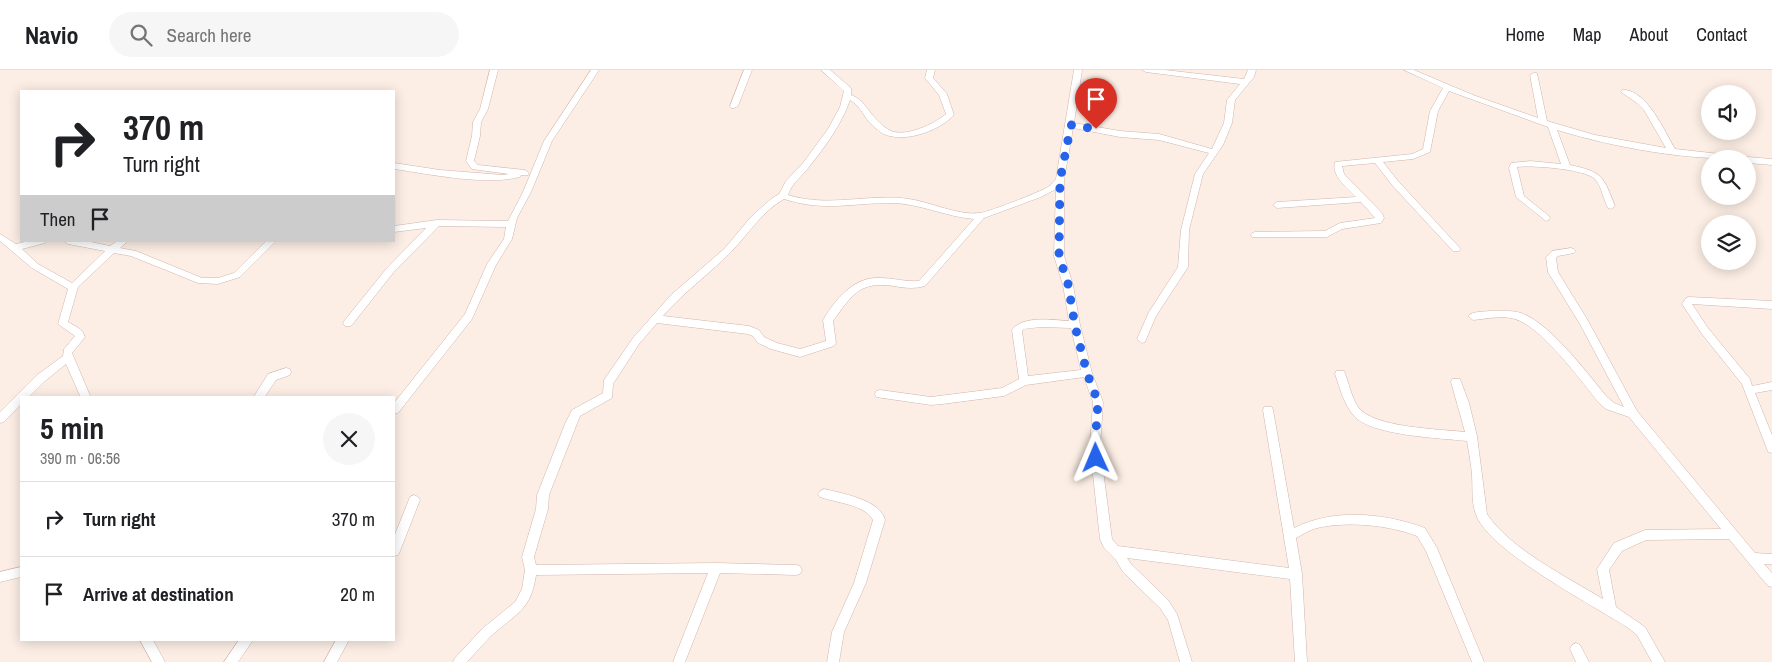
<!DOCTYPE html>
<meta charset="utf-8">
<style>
:root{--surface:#fff;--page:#f6f6f6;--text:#202124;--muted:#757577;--line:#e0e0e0}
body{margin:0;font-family:"Archivo Narrow",sans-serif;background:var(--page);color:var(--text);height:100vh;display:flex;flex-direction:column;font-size:19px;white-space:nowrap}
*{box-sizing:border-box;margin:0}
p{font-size:16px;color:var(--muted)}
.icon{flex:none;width:28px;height:28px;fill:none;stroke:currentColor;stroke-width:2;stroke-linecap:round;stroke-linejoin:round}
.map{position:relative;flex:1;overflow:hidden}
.panel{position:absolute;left:20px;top:326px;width:375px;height:245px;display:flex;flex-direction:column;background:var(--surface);border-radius:0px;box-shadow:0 2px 12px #0003}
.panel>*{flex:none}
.guide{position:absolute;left:20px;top:20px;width:375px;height:152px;border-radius:0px;box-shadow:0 2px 12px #0003;background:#fff;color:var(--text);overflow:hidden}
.controls{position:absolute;left:1701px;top:15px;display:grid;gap:10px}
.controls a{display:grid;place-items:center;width:55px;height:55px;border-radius:50%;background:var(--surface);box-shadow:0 2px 12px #0003;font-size:25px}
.pin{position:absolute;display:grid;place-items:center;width:42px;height:42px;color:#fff;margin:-51px -21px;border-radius:50% 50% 50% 0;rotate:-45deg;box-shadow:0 0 5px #0007}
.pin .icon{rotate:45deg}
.me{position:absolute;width:55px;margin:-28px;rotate:359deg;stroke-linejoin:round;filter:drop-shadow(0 0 4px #0008)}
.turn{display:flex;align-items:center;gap:18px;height:105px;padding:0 20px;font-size:22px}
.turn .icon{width:65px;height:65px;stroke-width:2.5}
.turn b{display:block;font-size:35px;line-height:42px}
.then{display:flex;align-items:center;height:48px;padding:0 20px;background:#0003;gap:10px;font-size:19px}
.round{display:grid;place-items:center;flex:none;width:52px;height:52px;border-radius:26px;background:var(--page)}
.headline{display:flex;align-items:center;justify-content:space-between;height:85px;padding:0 20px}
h1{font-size:30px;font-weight:700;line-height:38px}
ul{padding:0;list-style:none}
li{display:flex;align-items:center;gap:15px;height:75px;padding:0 20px;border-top:1px solid var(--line)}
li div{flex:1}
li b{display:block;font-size:19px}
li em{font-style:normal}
header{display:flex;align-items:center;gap:30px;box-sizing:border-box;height:70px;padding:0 25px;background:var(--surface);border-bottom:1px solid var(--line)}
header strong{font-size:24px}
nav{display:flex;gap:28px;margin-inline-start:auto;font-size:18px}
.search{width:350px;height:45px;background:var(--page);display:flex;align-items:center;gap:12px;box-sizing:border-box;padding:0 18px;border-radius:28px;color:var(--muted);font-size:19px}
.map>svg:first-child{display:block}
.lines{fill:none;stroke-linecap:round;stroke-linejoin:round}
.minor-casing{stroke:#d0b5ad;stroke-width:1}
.minor{fill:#fff;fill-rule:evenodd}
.route{stroke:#2563eb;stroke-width:9;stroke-dasharray:0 16.2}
</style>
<header>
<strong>Navio</strong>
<div class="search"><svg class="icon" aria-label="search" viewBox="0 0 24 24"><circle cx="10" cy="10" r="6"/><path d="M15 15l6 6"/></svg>Search here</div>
<nav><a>Home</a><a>Map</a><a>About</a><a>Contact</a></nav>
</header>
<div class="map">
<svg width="1772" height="592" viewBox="0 0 1772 592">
<rect width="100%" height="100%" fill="#fceee4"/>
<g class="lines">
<g class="minor-casing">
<g id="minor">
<path d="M490,0h8l-10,39 -7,13 -1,14 -6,25 4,4 47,5 4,3 -1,2h-7l-1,2c-34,9 -91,-3 -126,-8v-6l46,7 63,5 6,-1 -37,-5 -6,-8 6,-25 1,-14 7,-13z"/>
<polygon points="591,0 599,0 552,71 531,122 517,148 512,169 496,195 472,249 398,343 394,344 394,333 465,244 487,194 504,169 506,157 439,156 393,203 351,256 345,256 343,253 345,250 387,198 426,158 394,162 394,156 437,150 508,151 523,122 544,71"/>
<polygon points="744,0 752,0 738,36 734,38 731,38 730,36"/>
<path d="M821,0h9l21,18v7c13,5 16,15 25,24 4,4 10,10 15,12 16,6 43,-7 55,-17l-7,-19 -14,-17 2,-8h8l-2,8 14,16 7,21c-14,15 -44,26 -64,21 -7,-1 -12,-6 -17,-10 -9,-8 -12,-20 -23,-26 -8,24 -25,47 -41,67 -7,9 -17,16 -21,28 42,13 80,-2 121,4 22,3 49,17 71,14 9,-1 60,-21 68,-26 3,-2 6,-6 8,-8l18,-109h8l-8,53 46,8 39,3 53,15 12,-26 3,-23 13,-16 -94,-12 -4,-2h23l79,9 4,-9h8l-2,7 -19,23 -3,23 -9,22 -20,29 -14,56 -1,37 -32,49 -11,26 -3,1 -5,-4 12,-27 29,-45 3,-37 14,-56 14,-21 -50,-13 -39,-3 -47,-9 -9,52v76l9,29 7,40 12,48 11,29 -3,45 12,92 6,7 171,22 -26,-158 1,-3h8l1,3 21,118c40,-20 90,-15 131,0l12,20 47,114h-12l-46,-111 -9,-15c-29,-11 -69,-15 -100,-8 -8,2 -15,7 -21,10l6,36 5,88h-12l-5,-83 -163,-21 4,6 37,36 9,14 15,48h-12l-12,-42 -8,-12 -37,-36 -7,-12 -12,-12 -4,-9 -10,-92 3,-45 -9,-25 -58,8 -22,11 -62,8 -11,1 -55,-8 -1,-3 1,-3 4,-1 51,7 71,-9 17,-9 -7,-49c10,-15 42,-10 57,-9l-6,-36 -9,-29 2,-67 -15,8 -57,21 -59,68c-10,3 -21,2 -31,0 -35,-5 -42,9 -61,35l3,22 -2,3 -34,11 -29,-8 -13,-6 -5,-7 -5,-2 -91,-11 -18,21 -26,40 -1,14 -32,18 -31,79 -1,14 -14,48 2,8 180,-2 80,2 4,1 2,4 -2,4 -4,1 -76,-2 -35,89h-12l35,-89 -172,2c-5,36 -21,39 -45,61 -8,8 -16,17 -24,26h-14l2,-4 28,-30 32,-26 7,-13 3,-19 -3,-13 14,-48 1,-14 28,-71 7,-14 31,-17 1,-13 29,-42 38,-43 53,-46 27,-32 20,-18 8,-5 7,-13 17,-18 25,-34 12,-22 4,-16zM784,129c40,13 67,4 107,4 28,0 55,14 83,16l-55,62c-13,1 -26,-3 -39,-3 -26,-2 -45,22 -57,42l3,21 -26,8 -23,-6 -13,-6 -5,-7 -10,-4 -86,-10c20,-23 45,-41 67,-63 18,-18 31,-41 54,-54zM1041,257l30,1 10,42 -53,6 -6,-45 2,-2z"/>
<path d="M1404,0h10l59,25 65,23 -8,-43 4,-2h3l10,48 48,14 71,13 -22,-38 -7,-7 -16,-11 1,-2c24,-2 43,42 53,59l63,7 4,3c-62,0 -125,-11 -185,-29l13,35c33,7 33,11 45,41l-4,3 -3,-1c-5,-9 -6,-21 -13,-29 -10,-10 -63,-14 -78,-12l7,29 25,20 1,2 -1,2 -3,1 -30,-24 -7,-29 2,-5 19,-2 31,3 -13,-37 -99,-36 -11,20 -8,41 -17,7 -30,3 15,19 61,66 2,2 -2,2h-6l-61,-66 -17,-22 -33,3 2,8 38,39 2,5 -3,5 -39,6 -15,8h-75l-1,-2 1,-2 3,-1 70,-1 15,-8 35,-5 -14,-16 -84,6 -4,-3 4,-3 79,-5c-9,-10 -25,-21 -21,-35l77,-8 11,-5 7,-38 13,-23z"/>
<polygon points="1748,87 1772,89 1772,95 1748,93 1748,89 1745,89"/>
<path d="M0,164l16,10 13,-3h17l-1,2 -23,6 16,15 34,19 33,-32 -37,-7 -4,-3h22l24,5 7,-5h11l-8,7 16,3 66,27h16l16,-5 32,-32h10l-36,36 -22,7 -20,-1 -67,-27 -17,-3 -36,34 -10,35c7,4 15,7 17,15l-13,16 19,45h-10l-15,-34 -21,17 -17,17h-7v6l-17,18 -4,1v-11l37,-37 26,-19 1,-7 11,-13 -17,-12 10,-35 -36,-21 -32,-27z"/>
<path d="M1571,178l3,1 2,2 -2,2 -16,3 -2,2 2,14 29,47 50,92 118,142 17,1v10h-8l8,9v14l-4,-1 -39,-47 -83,1 -24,11 -13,19 7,37 29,20 20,35h-13l-15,-27 -10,-8c-35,-22 -135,-75 -150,-110 -6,-13 -4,-28 -5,-42 -1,-11 -3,-23 -5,-34 -26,-3 -95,-5 -113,-25 -10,-11 -14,-28 -19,-42l1,-3h8c5,12 7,25 14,36 15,21 82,22 107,25l-14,-50 1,-3h8l9,24 8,33 10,78c23,35 80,63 116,85l-6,-30 17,-26 31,-13 76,-1 -92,-112 -23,-8 -7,-6c-17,-21 -58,-77 -84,-84 -13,-4 -29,0 -42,1l-5,-4c5,-5 15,-4 22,-5 10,0 21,-1 31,2 29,10 66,60 86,84l7,6 10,4 -44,-83 -32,-52 -2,-15 6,-6z"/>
<polygon points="1689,227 1772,231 1772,239 1692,234 1708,258 1750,309 1752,316 1772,312 1772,320 1755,323 1772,365 1772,383 1768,382 1767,379 1742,314 1702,264 1682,234 1686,228"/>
<polygon points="286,298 290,299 291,302 290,305 276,310 264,328 253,328 268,304"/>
<path d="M824,419c17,4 57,11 61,31l-19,63 -22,49 -5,30h-12l5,-30 22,-49 19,-63c-9,-16 -37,-17 -53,-23l-2,-3 2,-3z"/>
<polygon points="414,425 418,427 420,430 400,481 398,485 394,486 394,467 410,427"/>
<polygon points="21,497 21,507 0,512 0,502"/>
<polygon points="140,570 153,570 165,592 152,592"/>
<polygon points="239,570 253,570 238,592 224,592"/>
<polygon points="336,570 349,570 337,592 324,592"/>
<polygon points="1576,573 1580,575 1589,592 1576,592 1570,579 1572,575"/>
</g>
</g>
<use href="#minor" class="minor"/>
</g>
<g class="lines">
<polyline class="route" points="1096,388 1095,376 1098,332 1087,303 1075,256 1068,214 1059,186 1060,110 1071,55 1096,59"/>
</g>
</svg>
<div class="controls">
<a><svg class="icon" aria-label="sound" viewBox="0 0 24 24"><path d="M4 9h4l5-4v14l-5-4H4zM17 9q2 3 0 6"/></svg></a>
<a><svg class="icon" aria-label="search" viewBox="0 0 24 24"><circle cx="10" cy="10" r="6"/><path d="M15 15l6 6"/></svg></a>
<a><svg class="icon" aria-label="layers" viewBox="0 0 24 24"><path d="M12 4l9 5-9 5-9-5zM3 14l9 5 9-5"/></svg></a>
</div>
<div class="pin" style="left:1096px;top:59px;background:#d93025"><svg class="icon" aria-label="arrive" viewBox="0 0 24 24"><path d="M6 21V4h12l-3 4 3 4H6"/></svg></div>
<svg class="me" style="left:1096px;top:388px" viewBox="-20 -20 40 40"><path d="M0-17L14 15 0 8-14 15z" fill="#2563eb" stroke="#fff" stroke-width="4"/></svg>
<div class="guide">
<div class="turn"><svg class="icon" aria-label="right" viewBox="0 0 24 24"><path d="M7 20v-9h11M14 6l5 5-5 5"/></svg><div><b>370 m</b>Turn right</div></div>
<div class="then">Then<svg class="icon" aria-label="arrive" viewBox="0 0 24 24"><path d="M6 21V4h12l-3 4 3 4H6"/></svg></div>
</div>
<section class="panel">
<div class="headline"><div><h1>5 min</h1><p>390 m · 06:56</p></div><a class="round"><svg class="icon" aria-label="close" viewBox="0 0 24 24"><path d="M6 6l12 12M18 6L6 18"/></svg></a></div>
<ul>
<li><svg class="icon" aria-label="right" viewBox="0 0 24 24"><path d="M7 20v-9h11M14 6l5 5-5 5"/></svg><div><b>Turn right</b></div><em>370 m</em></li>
<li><svg class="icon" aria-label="arrive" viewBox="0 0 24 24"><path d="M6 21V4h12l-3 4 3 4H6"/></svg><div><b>Arrive at destination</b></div><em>20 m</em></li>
</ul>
</section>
</div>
